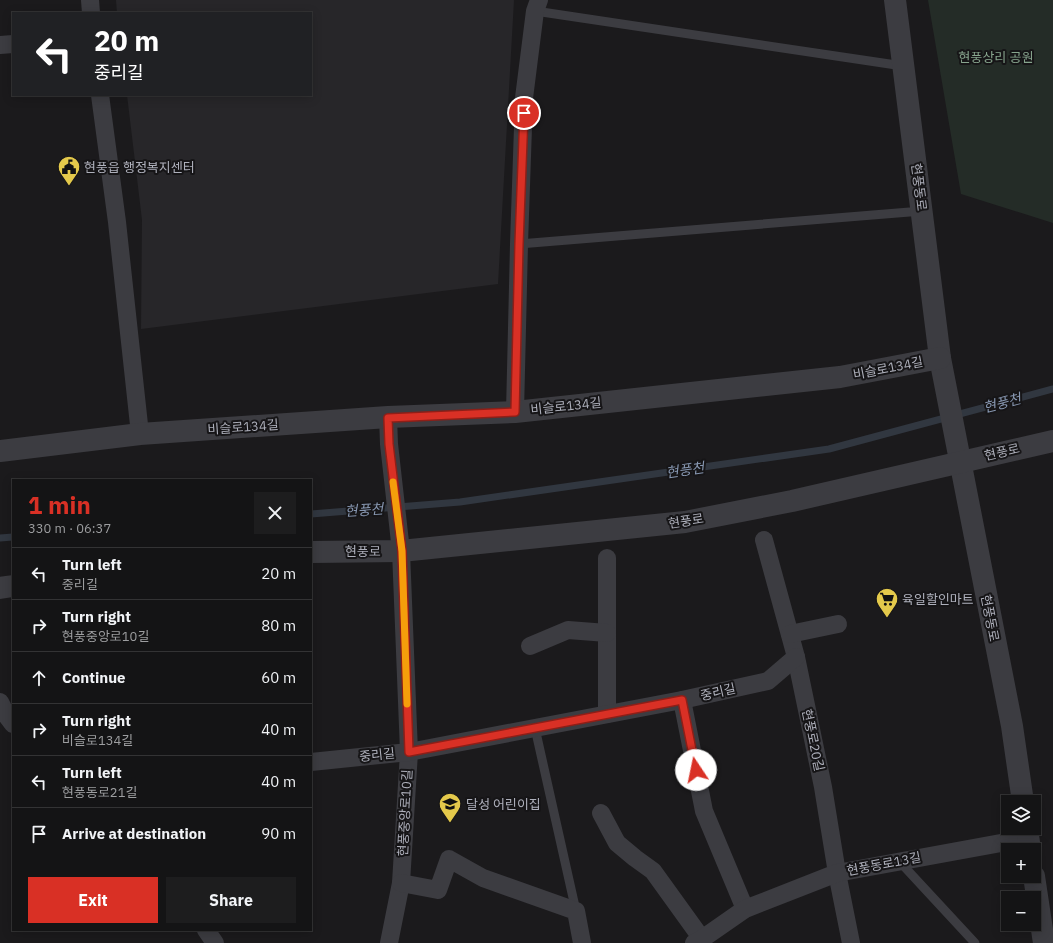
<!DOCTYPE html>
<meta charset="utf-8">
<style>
:root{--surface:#141415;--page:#1d1d1e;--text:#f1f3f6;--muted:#9d9ea0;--line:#333334;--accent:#d93025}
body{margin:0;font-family:"IBM Plex Sans","Noto Sans KR",sans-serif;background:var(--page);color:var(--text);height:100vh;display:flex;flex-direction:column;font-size:15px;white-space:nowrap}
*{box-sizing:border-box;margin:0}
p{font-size:13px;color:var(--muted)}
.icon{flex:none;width:22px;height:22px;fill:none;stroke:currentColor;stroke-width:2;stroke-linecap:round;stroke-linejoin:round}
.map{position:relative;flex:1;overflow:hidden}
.sheet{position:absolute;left:12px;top:479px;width:300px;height:452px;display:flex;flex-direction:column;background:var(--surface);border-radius:0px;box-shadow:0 2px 10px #0003,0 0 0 1px var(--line)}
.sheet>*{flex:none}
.top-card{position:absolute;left:12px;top:12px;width:300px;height:84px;border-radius:0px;box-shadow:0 2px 10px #0003,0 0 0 1px var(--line);background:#202124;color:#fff;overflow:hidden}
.controls{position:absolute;left:1001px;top:795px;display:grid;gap:8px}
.controls a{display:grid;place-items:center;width:40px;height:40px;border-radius:0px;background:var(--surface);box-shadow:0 2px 10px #0003,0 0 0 1px var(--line);font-size:20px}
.pin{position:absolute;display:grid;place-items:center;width:34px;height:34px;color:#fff;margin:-17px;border:2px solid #fff;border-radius:50%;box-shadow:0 1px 4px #0007}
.me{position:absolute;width:44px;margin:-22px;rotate:349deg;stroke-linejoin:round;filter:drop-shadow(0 0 3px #0008)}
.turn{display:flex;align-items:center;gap:14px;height:84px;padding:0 16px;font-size:18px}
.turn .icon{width:52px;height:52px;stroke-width:2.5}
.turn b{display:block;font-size:28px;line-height:34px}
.round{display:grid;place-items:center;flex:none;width:42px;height:42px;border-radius:0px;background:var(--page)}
.headline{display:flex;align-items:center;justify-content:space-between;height:68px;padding:0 16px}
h1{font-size:24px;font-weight:700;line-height:30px;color:var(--accent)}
.cta{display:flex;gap:8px;margin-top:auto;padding:8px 16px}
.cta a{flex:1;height:46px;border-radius:0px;background:var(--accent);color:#fff;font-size:16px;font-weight:700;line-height:46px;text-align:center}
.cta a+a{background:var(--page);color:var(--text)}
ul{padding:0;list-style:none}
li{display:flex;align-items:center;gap:12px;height:52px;padding:0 16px;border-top:1px solid var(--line)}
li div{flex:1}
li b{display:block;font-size:15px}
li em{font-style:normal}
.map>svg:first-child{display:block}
.built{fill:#272629}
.green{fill:#242c27}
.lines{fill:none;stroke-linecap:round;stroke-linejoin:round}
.stream{stroke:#313740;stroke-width:7}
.service{stroke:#3c3c41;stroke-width:9}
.minor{stroke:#3c3c41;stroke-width:18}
.tertiary{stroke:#3c3c41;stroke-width:22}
.route-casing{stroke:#8d1f18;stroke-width:10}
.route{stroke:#d93025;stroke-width:7}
.slow{stroke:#f59e0b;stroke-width:7}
.labels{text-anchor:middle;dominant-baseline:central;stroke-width:4;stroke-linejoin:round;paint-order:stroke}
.park-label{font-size:13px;fill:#87a48d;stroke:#161517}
.poi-label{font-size:13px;fill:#aeb0bb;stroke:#161517;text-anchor:start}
.street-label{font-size:13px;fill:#aeb0bb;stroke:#161517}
.water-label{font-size:14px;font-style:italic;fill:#8898b2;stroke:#161517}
</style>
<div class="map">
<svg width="1053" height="943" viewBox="0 0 1053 943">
<rect width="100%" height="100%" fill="#1b1a1c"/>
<polygon class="built" points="116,0 514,0 498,284 141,329 142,220 127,95 311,95 311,13 117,13"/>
<polygon class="green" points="928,0 1053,0 1053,223 961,194"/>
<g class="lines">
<g class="stream">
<polyline points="311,514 460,502 829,449 1053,389"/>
<polyline points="0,538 13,537"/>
</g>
<g class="service">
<polyline points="535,11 903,66"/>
<polyline points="519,244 922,211"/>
<polyline points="535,728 576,911"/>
<polyline points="899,861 975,943"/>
</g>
<g class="minor">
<polyline points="90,0 91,13"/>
<polyline points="0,45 13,44"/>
<polyline points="100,95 117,222 140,434"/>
<polyline points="515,412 519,244 524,98 535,11 539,0"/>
<polyline points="388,417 389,444 401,551 409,752 401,883 389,943"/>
<polyline points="764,540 796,657 823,787 837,873 851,943"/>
<polyline points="607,558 607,714"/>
<polyline points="790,634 838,624"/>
<polyline points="530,646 568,630 607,633"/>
<polyline points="682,700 704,811 745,909"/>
<polyline points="0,702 7,716 13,724"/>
<polyline points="311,762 409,752 682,700 768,681 796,657"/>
<polyline points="601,813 617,843 635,858 653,871 702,939"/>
<polyline points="401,883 438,890 449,859 483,878 576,911 582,943"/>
<polyline points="206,930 215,943"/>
<polyline points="694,943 702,939 745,909 837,873 1028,838"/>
</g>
<g class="tertiary">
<polyline points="895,0 940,358 1012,726 1023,802"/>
<polyline points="0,451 140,434 388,417 515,412 840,377 940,358"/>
<polyline points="311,552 401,551 685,522 792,501 1053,441"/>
<polyline points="0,588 13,586"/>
<polyline points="1027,828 1030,850"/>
<polyline points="1034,876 1044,943"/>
</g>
</g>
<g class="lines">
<g class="route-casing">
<polyline id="route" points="524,113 519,244 515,412 388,418 389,444 402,551 409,752 682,700 696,770"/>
</g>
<use href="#route" class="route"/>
<polyline class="slow" points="393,482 402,551 407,704"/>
</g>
<defs>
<g id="civic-pin" transform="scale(1.15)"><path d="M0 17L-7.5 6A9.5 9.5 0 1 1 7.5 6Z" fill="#e4c94b" stroke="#161517"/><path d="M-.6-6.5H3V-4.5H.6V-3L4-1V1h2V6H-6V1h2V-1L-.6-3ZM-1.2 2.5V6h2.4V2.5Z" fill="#111"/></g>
<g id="supermarket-pin" transform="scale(1.15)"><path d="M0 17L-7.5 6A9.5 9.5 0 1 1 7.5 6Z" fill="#e4c94b" stroke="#161517"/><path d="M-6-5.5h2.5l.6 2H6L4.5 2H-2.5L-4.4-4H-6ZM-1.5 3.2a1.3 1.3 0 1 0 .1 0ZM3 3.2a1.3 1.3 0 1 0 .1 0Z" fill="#111"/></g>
<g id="school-pin" transform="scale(1.15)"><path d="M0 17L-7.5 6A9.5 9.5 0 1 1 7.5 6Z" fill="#e4c94b" stroke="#161517"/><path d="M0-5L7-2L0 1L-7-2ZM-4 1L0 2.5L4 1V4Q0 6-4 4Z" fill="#111"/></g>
</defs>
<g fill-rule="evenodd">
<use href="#civic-pin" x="69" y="167"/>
<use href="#supermarket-pin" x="887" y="599"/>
<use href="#school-pin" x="450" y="804"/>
</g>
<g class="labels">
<g class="park-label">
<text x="996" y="57">현풍상리 공원</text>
</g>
<g class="poi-label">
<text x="84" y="167">현풍읍 행정복지센터</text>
<text x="902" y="599">육일할인마트</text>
<text x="466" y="804">달성 어린이집</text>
</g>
<g class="street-label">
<text transform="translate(919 187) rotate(83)">현풍동로</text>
<text transform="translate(888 368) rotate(-11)">비슬로134길</text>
<text transform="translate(566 406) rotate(-6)">비슬로134길</text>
<text transform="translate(243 427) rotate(-4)">비슬로134길</text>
<text transform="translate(1002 452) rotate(-13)">현풍로</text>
<text transform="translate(686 521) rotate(-9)">현풍로</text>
<text x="363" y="551">현풍로</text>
<text transform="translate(990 618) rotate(79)">현풍동로</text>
<text transform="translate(718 692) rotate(-13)">중리길</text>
<text transform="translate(813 740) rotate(78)">현풍로20길</text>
<text transform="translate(377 755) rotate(-6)">중리길</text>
<text transform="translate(405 813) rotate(-87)">현풍중앙로10길</text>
<text transform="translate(884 864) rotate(-11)">현풍동로13길</text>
</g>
<g class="water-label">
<text transform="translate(1002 403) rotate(-15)">현풍천</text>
<text transform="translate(685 470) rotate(-8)">현풍천</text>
<text transform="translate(364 510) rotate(-4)">현풍천</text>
</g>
</g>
</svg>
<div class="controls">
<a><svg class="icon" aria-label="layers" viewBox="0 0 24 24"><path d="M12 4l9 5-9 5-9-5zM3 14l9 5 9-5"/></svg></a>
<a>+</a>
<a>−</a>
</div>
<div class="pin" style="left:524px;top:113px;background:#d93025"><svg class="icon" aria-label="arrive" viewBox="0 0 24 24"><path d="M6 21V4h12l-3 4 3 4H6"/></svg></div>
<svg class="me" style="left:696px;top:770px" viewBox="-20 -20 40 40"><circle r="19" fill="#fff"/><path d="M0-13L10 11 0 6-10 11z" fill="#d93025"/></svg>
<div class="top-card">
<div class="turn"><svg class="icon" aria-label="left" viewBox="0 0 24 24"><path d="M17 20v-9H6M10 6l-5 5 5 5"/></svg><div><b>20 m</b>중리길</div></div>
</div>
<section class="sheet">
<div class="headline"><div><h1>1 min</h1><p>330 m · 06:37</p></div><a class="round"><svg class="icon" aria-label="close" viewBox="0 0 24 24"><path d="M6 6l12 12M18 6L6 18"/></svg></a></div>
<ul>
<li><svg class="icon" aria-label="left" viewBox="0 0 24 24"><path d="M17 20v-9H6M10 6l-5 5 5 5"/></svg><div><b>Turn left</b><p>중리길</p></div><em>20 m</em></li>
<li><svg class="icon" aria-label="right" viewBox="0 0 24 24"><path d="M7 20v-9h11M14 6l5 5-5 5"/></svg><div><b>Turn right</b><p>현풍중앙로10길</p></div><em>80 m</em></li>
<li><svg class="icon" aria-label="ahead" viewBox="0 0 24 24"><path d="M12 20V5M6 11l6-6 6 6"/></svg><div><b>Continue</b></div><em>60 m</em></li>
<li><svg class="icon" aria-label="right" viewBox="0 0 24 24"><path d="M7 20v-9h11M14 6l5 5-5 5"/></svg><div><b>Turn right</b><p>비슬로134길</p></div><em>40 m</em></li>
<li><svg class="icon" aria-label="left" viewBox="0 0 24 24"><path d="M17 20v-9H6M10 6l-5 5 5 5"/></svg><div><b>Turn left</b><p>현풍동로21길</p></div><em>40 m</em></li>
<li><svg class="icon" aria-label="arrive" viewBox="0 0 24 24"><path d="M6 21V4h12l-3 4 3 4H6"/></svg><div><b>Arrive at destination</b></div><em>90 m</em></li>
</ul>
<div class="cta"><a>Exit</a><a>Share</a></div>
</section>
</div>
